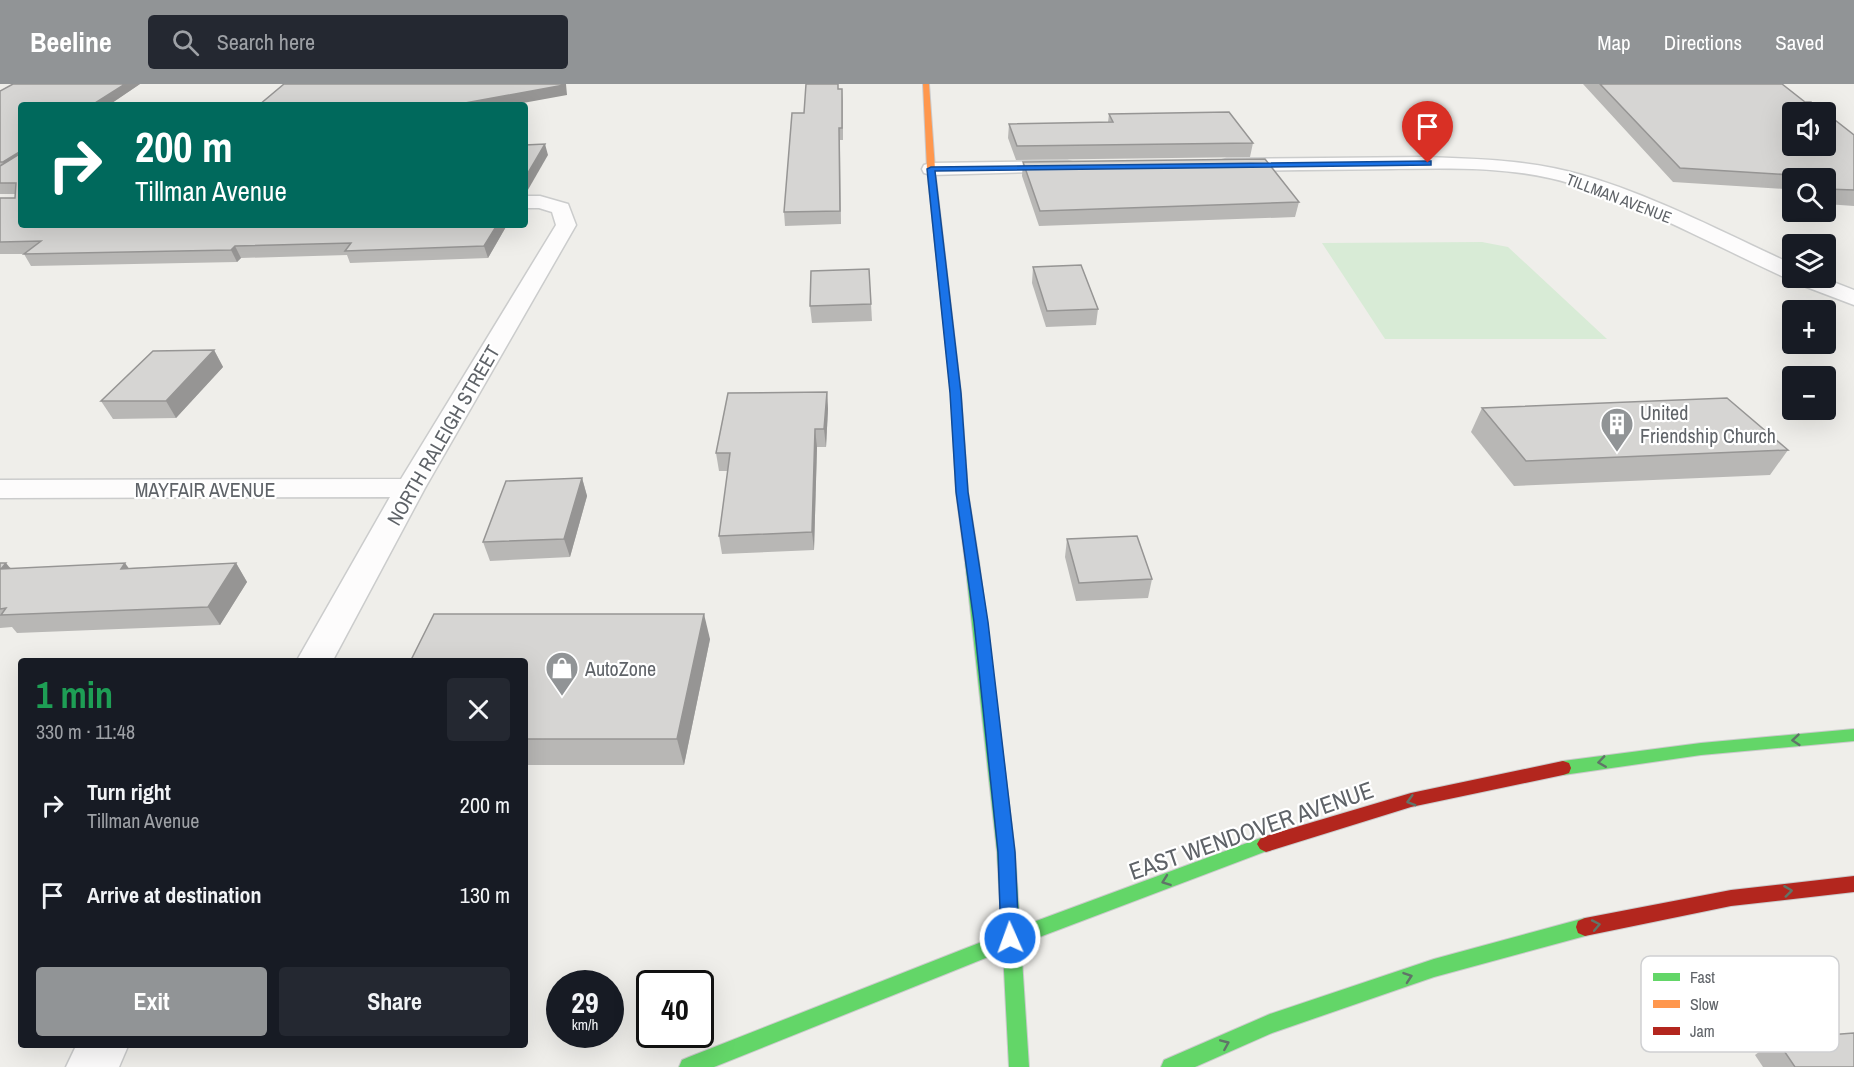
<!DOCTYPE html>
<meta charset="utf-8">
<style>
:root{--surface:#171b24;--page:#242831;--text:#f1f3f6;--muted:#9ea1a6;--accent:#919496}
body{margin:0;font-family:"Archivo Narrow",sans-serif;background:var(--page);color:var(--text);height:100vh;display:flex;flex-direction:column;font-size:22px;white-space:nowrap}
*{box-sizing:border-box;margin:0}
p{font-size:20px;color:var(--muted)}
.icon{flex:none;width:33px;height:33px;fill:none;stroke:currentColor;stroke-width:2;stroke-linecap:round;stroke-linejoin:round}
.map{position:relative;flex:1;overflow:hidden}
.drawer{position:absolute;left:18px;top:574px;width:510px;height:390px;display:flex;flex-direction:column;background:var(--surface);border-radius:6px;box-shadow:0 6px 24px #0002}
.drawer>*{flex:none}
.top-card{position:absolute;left:18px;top:18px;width:510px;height:126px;border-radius:6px;box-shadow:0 6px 24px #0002;background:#00695c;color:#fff;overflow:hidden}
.fabs{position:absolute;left:1782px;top:18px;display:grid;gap:12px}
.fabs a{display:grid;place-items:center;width:54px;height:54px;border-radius:6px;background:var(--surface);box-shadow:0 6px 24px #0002;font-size:30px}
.speed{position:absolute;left:546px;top:886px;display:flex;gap:12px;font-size:30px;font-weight:700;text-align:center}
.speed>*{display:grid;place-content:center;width:78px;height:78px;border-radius:50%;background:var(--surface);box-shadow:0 6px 24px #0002;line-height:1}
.speed small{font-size:15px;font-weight:400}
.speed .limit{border:3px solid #111;border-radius:9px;background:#fff;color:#111}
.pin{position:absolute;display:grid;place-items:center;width:51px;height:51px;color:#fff;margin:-62px -26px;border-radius:50% 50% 50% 0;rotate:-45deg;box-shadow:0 0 6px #0007}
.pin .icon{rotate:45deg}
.me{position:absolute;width:66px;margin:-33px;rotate:358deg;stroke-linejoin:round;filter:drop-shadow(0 0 4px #0008)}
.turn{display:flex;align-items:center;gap:21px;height:126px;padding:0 18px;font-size:27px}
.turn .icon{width:78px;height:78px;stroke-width:2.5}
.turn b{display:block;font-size:42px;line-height:51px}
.round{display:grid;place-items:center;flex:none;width:63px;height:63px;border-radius:6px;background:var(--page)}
.overview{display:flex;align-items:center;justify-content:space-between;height:102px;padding:0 18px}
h1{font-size:36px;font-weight:800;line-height:45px;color:#1e9e55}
.action{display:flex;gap:12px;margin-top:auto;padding:12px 18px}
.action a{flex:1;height:69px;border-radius:6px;background:var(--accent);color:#fff;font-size:24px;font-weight:800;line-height:69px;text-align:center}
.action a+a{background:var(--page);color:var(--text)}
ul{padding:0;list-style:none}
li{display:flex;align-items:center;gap:18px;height:90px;padding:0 18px}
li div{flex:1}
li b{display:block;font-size:22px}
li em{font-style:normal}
header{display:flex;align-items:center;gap:36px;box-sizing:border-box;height:84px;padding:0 30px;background:var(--accent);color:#fff}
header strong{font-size:28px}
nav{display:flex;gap:33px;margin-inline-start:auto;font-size:21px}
.search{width:420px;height:54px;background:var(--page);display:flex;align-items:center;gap:15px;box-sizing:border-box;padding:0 21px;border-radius:6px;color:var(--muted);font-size:22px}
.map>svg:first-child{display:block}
.green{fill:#d8ebd6}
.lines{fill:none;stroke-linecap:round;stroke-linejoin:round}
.street-casing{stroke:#cbcccc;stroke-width:3}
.fast-casing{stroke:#cacacb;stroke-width:2}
.slow-casing{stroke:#cacacb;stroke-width:2}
.jam-casing{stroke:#cacacb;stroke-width:2}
.street{fill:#fdfcfc;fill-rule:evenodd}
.fast{fill:#63d668;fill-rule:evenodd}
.slow{fill:#ff974d;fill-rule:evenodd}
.jam{fill:#b3261e;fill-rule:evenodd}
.wall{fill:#b8b7b5}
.shaded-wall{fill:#969594}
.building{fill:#d6d5d3;stroke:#969594;stroke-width:1.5}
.oneway{stroke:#607468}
.route{fill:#1a73e8;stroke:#114b97;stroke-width:1.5}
.labels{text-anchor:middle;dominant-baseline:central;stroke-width:4.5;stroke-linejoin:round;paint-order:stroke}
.far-street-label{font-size:16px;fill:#5f6368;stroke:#fff}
.poi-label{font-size:20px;fill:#5f6368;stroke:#fff;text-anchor:start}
.street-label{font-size:20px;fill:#5f6368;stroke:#fff}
.near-street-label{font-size:24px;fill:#5f6368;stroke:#fff}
.key{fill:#fff;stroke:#cfd0d2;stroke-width:1.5}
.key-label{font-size:16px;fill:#5f6368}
</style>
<header>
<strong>Beeline</strong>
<div class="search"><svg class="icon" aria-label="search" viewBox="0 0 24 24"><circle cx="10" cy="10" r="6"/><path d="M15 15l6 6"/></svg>Search here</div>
<nav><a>Map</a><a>Directions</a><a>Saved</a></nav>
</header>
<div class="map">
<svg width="1854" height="983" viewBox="0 0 1854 983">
<rect width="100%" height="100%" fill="#efeeea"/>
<polygon class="green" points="1482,158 1508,163 1607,255 1385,255 1322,159"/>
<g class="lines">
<g class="street-casing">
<g id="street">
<path d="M1428,73c51,2 104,3 154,18 73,21 142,58 210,89v14h31l31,12v15l-58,-22 -3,-5 -9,-1c-70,-32 -139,-70 -212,-93 -57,-18 -122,-16 -181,-15 -55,1 -109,1 -164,2l-7,-2 -2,-4 2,-4 7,-2z"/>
<polygon points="1067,77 1074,79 1076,83 1074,87 931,91 924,89 922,85 924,81 931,79"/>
<polygon points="525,112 540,112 568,120 576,141 425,404 332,578 296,578 390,413 0,414 0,396 401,395 556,141 552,128 539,124 525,124"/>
<polygon points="76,962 128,962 119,983 66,983"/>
</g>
</g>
<g class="fast-casing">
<g id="fast">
<polygon points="972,473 979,477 1015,768 1020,843 1266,752 1272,755 1275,760 1272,765 1021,860 1029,983 1009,983 1003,867 714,983 679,983 682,976 689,973 1002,850 997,768 965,477"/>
<polygon points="1854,645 1854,657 1701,671 1563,691 1557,689 1555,684 1557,679 1563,677 1701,659"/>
<polygon points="1585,834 1592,837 1594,843 1592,849 1585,852 1434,893 1272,949 1195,983 1161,983 1164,976 1270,930 1434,875"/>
</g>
</g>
<g class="slow-casing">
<polygon id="slow" points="923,0 929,0 935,85 961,309 968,408 979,477 972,481 965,477 956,408 951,309 927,85"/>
</g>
<g class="jam-casing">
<g id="jam">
<polygon points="1563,677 1569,679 1571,684 1569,689 1563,691 1411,723 1266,768 1260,765 1257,760 1260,755 1266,752 1411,709"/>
<polygon points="1854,792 1854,808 1731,822 1585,852 1578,849 1576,843 1578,837 1585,834 1731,806"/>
</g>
</g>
<use href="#street" class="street"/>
<use href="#fast" class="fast"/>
<use href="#slow" class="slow"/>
<use href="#jam" class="jam"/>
</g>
<g class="wall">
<polygon points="13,0 140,0 109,21 21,21 21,141 507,141 488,174 350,179 347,171 241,174 237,178 31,182 24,170 0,170 0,114 15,114 16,110 0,110 0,7"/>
<polygon points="1583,0 1782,0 1805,18 1854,51 1854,122 1826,120 1826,94 1792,94 1792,114 1784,105 1673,98"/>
<polygon points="839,5 842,5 843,17 843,56 840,56 841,140 785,142 784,128 804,29"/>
<polygon points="1109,30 1253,59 1250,73 1016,76 1008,54 1009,40 1108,38"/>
<polygon points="1023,78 1299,118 1295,133 1039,142 1022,92"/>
<polygon points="1033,183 1098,225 1096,241 1046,243 1032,199"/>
<polygon points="869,185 872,237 812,239 810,222"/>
<polygon points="214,266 223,283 176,334 113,335 101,317"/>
<polygon points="827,308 828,325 826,363 817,363 814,466 722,470 719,452 728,387 719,387 716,369"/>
<polygon points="1482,324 1788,366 1770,391 1514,402 1471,348"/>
<polygon points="582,394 587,412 570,473 490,477 483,458"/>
<polygon points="1067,455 1152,495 1148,514 1076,517 1065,473"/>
<polygon points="0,479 11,484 129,484 236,479 247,498 220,541 17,549 12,543 0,544"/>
<polygon points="710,555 684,681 525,681 525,578"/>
<polygon points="1776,955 1854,983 1763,983 1755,971"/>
</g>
<g class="shaded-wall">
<polygon points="125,0 140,0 109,21 92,21"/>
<polygon points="564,0 566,0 567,11 512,21 454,21"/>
<polygon points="545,60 548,71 525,111 525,94"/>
<polygon points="21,67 21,79 9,87 3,78"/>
<polygon points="497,141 507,141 488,174 484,162"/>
<polygon points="235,162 241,174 237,178 231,166"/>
<polygon points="214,266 223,283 176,334 166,317"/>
<polygon points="827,308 828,325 826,363 824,345"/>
<polygon points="815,345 817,363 814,466 812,448"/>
<polygon points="582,394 587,412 570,473 564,455"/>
<polygon points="6,479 21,497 1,485"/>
<polygon points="125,479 138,497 121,485"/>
<polygon points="236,479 247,498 220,541 208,523"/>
<polygon points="704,530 710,555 684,681 677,655"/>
</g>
<g class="building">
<polygon points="13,0 125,0 92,21 21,21 21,67 3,78 0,78 0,7"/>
<polygon points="284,0 564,0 564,1 454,21 259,21"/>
<polygon points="806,0 838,0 838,5 842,5 842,44 839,44 840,127 784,128 792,29 804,29"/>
<polygon points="1600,0 1782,0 1805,18 1811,18 1824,28 1792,28 1792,62 1826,62 1826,29 1854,51 1854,106 1826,105 1826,94 1796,94 1792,91 1680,84"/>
<polygon points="1229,28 1253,59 1017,62 1009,40 1113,38 1109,30"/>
<polygon points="545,60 525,94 525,61"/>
<polygon points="21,69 21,141 497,141 484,162 345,167 351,159 235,162 231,166 24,170 41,157 0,158 0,114 15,114 16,99 0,99 0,82"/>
<polygon points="1265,75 1299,118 1040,127 1023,78"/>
<polygon points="1081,181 1098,225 1047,227 1033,183"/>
<polygon points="869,185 871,220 810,222 811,187"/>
<polygon points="214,266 166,317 101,317 153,267"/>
<polygon points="827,308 824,345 815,345 812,448 719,452 730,369 716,369 728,309"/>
<polygon points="1727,314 1788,366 1526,377 1482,324"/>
<polygon points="582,394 564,455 483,458 506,397"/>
<polygon points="1137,452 1152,495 1079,499 1067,455"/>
<polygon points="0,479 6,479 1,485 125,479 121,485 236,479 208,523 1,531 6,524 0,525"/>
<polygon points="434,530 704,530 677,655 525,655 525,578 410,578"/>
<polygon points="1854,949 1854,983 1795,983 1776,955"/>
</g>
<defs><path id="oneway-chevron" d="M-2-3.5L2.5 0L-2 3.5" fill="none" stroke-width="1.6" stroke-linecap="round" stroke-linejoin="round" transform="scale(1.5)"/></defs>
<g class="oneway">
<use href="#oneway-chevron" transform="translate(1796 656) rotate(175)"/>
<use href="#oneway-chevron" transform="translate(1602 678) rotate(172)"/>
<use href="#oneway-chevron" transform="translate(1411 717) rotate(164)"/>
<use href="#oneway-chevron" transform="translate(1166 797) rotate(160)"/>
<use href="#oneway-chevron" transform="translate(1788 807) rotate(-7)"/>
<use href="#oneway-chevron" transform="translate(1596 841) rotate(-11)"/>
<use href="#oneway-chevron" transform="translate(1408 893) rotate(-19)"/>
<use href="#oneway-chevron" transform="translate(1225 960) rotate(-23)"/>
</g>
<polygon class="route" points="1428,77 1431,77 1431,81 935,87 961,309 968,408 988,538 1015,768 1019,854 1017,860 1010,863 1003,860 1001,854 998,768 974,538 956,408 950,309 927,85 931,83"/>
<defs>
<g id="building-pin" transform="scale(1.725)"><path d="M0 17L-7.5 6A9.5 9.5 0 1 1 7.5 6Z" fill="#919496" stroke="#fff"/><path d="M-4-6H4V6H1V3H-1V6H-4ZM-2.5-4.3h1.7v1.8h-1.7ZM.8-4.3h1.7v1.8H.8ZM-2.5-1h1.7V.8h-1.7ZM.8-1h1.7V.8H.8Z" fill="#fff"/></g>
<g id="shop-pin" transform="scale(1.725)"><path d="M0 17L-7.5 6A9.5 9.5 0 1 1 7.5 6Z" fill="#919496" stroke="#fff"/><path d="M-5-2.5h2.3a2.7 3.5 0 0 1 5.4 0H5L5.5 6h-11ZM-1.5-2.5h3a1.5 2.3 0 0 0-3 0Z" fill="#fff"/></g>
</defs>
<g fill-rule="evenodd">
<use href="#building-pin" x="1617" y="340"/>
<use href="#shop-pin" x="562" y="584"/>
</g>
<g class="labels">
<g class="far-street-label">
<text transform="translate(1619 114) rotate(21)">TILLMAN AVENUE</text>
</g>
<g class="poi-label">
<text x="1640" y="328">United<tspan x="1640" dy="23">Friendship Church</tspan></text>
<text x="585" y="584">AutoZone</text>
</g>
<g class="street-label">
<text transform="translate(443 351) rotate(-60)">NORTH RALEIGH STREET</text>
<text x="205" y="405">MAYFAIR AVENUE</text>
</g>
<g class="near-street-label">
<text transform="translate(1251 746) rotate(-19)">EAST WENDOVER AVENUE</text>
</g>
</g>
<rect x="1641" y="872" width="198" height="96" rx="9" class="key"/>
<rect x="1653" y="889" width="27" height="8" fill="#63d668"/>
<rect x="1653" y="916" width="27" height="8" fill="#ff974d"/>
<rect x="1653" y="943" width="27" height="8" fill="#b3261e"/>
<g class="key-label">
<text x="1690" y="899">Fast</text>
<text x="1690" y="926">Slow</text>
<text x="1690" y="953">Jam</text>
</g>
</svg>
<div class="fabs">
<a><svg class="icon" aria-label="sound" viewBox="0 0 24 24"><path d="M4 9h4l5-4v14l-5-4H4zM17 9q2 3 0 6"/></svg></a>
<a><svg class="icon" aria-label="search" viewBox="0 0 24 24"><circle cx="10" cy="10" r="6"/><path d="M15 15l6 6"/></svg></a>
<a><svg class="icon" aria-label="layers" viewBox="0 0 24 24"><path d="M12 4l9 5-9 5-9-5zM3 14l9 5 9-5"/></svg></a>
<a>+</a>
<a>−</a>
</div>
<div class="speed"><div>29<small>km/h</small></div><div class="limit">40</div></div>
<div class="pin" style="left:1428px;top:79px;background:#d93025"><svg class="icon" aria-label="arrive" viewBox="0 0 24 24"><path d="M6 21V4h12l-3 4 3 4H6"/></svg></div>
<svg class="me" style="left:1010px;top:854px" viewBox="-20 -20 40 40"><circle r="17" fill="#1a73e8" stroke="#fff" stroke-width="3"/><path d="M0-11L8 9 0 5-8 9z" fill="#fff"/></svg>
<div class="top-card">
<div class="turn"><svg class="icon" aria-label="right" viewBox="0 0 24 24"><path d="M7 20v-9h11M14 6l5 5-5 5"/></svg><div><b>200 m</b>Tillman Avenue</div></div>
</div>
<section class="drawer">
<div class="overview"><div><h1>1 min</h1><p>330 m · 11:48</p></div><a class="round"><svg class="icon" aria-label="close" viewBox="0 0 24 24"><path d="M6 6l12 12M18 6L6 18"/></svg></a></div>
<ul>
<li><svg class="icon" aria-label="right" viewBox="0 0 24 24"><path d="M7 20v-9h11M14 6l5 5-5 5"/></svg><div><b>Turn right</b><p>Tillman Avenue</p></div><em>200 m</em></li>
<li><svg class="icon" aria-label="arrive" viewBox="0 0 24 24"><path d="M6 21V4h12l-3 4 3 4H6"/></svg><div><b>Arrive at destination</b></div><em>130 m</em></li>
</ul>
<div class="action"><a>Exit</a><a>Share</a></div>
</section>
</div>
